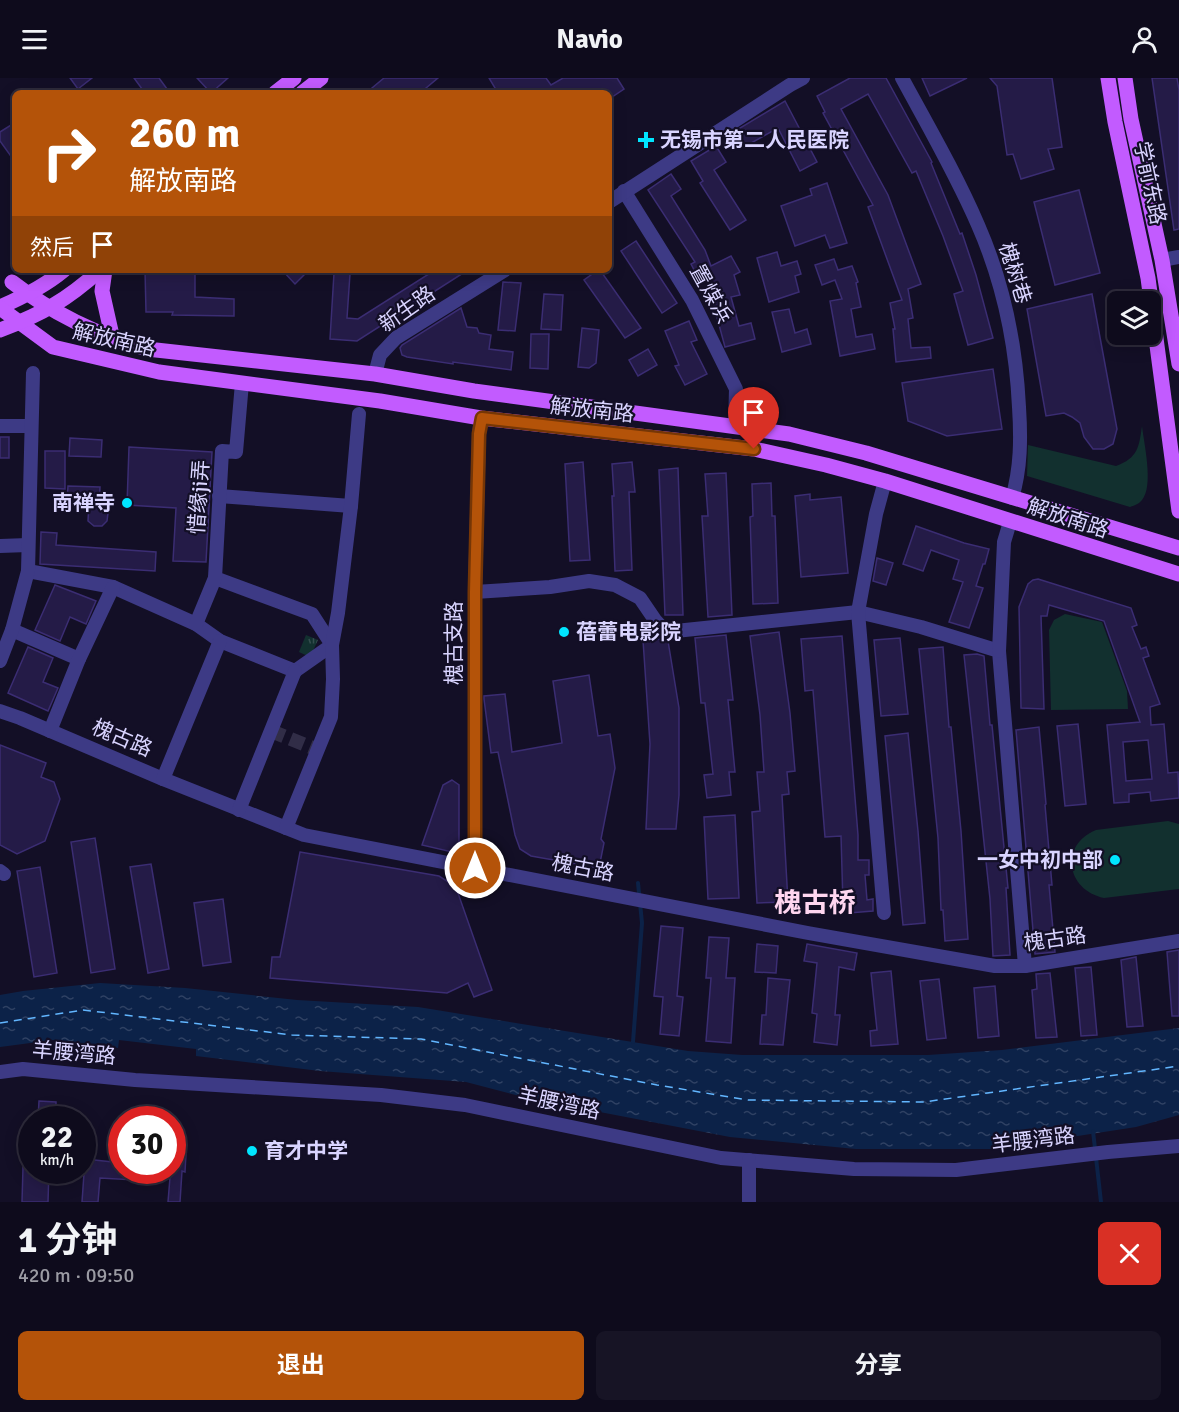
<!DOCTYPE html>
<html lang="zh">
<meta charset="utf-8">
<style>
:root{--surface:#0e0b1c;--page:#171425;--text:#f1f3f6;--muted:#9b9ba3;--line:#2e2b3b;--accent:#b45309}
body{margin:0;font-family:Signika,"Noto Sans SC",sans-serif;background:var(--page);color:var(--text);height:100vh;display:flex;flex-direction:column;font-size:22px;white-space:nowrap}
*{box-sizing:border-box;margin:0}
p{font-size:20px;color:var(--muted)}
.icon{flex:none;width:33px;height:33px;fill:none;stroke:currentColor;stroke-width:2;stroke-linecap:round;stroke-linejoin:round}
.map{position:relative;height:1124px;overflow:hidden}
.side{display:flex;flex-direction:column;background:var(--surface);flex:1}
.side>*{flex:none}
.banner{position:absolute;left:12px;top:12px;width:600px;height:183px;border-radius:9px;box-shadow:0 3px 15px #0003,0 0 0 2px var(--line);background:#b45309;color:#fff;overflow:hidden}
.buttons{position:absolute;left:1107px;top:213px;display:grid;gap:12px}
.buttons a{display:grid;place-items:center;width:54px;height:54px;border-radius:9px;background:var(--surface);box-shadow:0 3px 15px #0003,0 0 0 2px var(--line);font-size:30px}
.speed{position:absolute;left:18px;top:1028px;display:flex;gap:12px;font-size:30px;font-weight:700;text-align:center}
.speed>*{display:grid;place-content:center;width:78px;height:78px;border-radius:50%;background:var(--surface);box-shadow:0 3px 15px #0003,0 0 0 2px var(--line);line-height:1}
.speed small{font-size:15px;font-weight:400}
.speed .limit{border:9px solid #d22;background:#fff;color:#111}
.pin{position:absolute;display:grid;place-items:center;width:51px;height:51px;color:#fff;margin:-62px -26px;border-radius:50% 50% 50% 0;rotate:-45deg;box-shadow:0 0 6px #0007}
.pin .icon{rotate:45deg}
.me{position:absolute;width:66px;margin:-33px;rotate:0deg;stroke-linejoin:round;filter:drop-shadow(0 0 4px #0008)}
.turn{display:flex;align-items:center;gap:21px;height:126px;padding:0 18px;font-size:27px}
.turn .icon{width:78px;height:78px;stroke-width:2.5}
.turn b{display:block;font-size:42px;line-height:51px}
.then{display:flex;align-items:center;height:57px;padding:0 18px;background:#0003;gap:12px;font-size:22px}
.round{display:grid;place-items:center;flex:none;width:63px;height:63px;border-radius:9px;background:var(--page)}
.headline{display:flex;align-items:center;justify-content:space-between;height:102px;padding:0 18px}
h1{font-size:36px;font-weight:700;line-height:45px}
.cta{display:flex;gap:12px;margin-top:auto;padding:12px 18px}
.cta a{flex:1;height:69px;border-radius:9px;background:var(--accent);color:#fff;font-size:24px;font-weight:700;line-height:69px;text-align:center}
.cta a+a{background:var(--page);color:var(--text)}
header{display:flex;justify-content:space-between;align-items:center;height:78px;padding:0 18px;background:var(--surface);font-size:27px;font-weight:700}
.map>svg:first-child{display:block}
.park{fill:url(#park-tufts)}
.garden{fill:#12302f}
.water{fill:url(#water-ripples)}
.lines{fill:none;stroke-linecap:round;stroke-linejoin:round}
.stream{stroke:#0c2248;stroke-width:4}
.ferry{stroke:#62b6ff;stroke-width:1.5;stroke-dasharray:8 6;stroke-linecap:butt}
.building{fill:#241b47;stroke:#3b2d73;stroke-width:1.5;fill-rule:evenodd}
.minor-tunnel{stroke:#312d47;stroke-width:14;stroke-dasharray:14 7;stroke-linecap:butt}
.minor{stroke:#3d3a85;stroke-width:14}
.major{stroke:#c25bff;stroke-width:15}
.route-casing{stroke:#753606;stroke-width:15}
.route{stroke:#b45309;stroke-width:10}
.poi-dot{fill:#00e5ff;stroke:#130f26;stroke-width:2}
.labels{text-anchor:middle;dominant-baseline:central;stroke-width:4.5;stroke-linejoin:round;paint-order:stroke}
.poi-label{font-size:21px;font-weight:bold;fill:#d9d4ff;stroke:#130f26;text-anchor:start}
.street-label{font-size:21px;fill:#d9d4ff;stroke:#130f26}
.district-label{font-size:27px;font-weight:bold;fill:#ffd6f0;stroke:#130f26}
</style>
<header><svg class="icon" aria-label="menu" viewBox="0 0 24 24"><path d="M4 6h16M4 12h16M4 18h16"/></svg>Navio<svg class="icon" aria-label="person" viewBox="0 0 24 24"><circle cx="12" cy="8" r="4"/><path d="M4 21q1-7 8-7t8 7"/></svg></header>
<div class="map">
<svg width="1179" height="1124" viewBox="0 0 1179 1124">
<defs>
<pattern id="park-tufts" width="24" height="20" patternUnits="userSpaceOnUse" patternTransform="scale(1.5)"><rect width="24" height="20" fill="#12302f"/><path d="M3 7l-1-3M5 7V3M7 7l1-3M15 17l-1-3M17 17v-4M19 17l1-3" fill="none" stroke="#344d4e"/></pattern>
<pattern id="water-ripples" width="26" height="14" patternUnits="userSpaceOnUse" patternTransform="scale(1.5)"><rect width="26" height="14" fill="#0c2248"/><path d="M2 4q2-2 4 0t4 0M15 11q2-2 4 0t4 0" fill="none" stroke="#2f4163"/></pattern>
</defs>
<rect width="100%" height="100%" fill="#130f26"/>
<polygon class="park" points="306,557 318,562 310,579 299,574"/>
<g class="garden">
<path d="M1142,348c2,18 12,60 0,74 -3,4 -7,5 -12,7l-103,-31 1,-31 88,21c22,-8 23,-19 26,-40z"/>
<polygon points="1065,536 1102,544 1127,613 1128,631 1051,632 1049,552 1054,542"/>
<path d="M1168,743l11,3v65l-75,9c-38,-8 -45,-53 -8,-68z"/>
</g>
<polygon class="water" points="100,905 185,910 297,922 418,929 688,973 742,977 928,977 1002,972 1179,950 1179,1037 1136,1049 993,1071 856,1071 730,1059 527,1020 466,1004 320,993 196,978 196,971 119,962 118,970 53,962 0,969 0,917 23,913"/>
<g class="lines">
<g class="stream">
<polyline points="633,964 642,845 638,805"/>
<polyline points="1093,1053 1101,1124"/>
</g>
<polyline class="ferry" points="0,945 83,932 292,957 421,961 657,1007 748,1022 924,1024 1179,988"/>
</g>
<g class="building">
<polygon points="70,0 92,0 78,11"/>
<polygon points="134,0 159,0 170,15 145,15"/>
<polygon points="197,0 228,0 211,15"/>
<polygon points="384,0 438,0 420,15 366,15"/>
<polygon points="489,0 546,0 551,7 563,0 617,0 624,11 609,21 609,15 498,15"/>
<polygon points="850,0 886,0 932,84 931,85 960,156 962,155 976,197 993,260 968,267 954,216 963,213 943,158 916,93 912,95 868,16 841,31 888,117 921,206 908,211 913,240 908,241 911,270 930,269 931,280 896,284 893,251 895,251 890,225 902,222 868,129 873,127 823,35 825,34 817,18"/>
<polygon points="922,0 967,0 930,18"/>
<polygon points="990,0 1052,0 1062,69 1048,71 1054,91 1021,101 1013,76 1007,77 997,8"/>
<polygon points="1152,0 1177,0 1179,12 1179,151 1174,152"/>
<polygon points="785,23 817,84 800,93 778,50 744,69 735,53"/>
<polygon points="11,47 15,53 15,84 0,63 0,54"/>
<polygon points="716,68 726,84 714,92 746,142 730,152 700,105 703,103 691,83"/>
<polygon points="671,96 681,111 671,118 705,172 711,188 731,178 740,194 734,197 740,217 731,219 739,248 751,245 755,261 725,269 707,202 701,205 691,186 695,184 648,112"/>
<polygon points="827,105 847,165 830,170 825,157 795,168 781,128 812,117 810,111"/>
<polygon points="1079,112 1100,195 1055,207 1034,124"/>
<polygon points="636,163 677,225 662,235 621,173"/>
<polygon points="777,174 781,188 797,183 801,196 795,198 799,214 769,224 757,180"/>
<polygon points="834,181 838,192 852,188 858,204 856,205 861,229 851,231 856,259 872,256 875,271 840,278 830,223 842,221 835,202 822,207 815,187"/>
<polygon points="145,192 195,192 195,219 234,221 234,238 172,237 173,234 146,234"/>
<polygon points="282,192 309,192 295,206"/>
<polygon points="435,192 468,192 357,263 330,261 334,195 350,196 347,240 358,241"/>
<polygon points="598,192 600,192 641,250 625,260 584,202"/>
<polygon points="503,204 521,205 515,253 498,252"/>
<polygon points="544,216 563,217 561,252 541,251"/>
<polygon points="1092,216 1117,351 1113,366 1104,371 1093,371 1084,359 1080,345 1072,339 1064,335 1046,338 1027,231"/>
<polygon points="461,230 467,249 477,250 479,255 491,257 489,271 513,274 511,292 453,284 453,286 407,279 402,277 400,270 402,267"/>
<polygon points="789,231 795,255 807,251 811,266 782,274 772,234"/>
<polygon points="689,243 697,262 691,264 707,296 685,307 675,288 679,287 665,253"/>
<polygon points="582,250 599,252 596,285 589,290 578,289"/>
<polygon points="531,256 549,256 548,291 530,290"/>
<polygon points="648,271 657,287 638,298 629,282"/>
<polygon points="993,291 1002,351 947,358 908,343 902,305"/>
<rect x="0" y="359" width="9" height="21"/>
<polygon points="70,360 102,362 101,379 69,378"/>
<polygon points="129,369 212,374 206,484 173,483 176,430 127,427"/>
<polygon points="45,373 65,373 65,411 45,410"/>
<polygon points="583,384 590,482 570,483 565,386"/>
<polygon points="632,384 635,414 629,414 632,492 615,493 612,418 614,418 612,386"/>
<polygon points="678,390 683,537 665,537 659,392"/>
<polygon points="726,395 732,537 708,539 702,438 708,438 705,396"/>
<polygon points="771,405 772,438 775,438 778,525 753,526 750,439 753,438 752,406"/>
<polygon points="68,408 100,409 99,426 108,435 107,443 102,448 94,448 88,443 89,424 67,423"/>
<polygon points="810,416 810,422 841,419 848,495 801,499 795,418"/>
<polygon points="916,448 964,465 989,471 985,486 983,486 976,508 983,510 969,550 949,544 963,504 953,501 959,482 931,472 923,493 903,486"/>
<polygon points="41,454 57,455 56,467 156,474 155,493 40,486"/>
<polygon points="877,480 893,485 886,507 873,503"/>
<path d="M1038,501l93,29 6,17 -5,2 9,22 5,-2 3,9 -6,2 17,46 -10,3 1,18 13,-1 4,49 10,-1 1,26 -28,3 -1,-9 -21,2v8l-15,1 -7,-78 33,-3 -36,-101 -55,-16 -2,11h-6l3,93 -23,-1 -2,-101 9,-23 5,-4zM1148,662l4,39 -26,2 -3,-39z"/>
<polygon points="55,507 96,523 86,546 70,539 60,563 35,552"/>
<polygon points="779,554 790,635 795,693 787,694 789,716 782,717 788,824 757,825 752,734 760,733 757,694 764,694 760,637 750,558"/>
<polygon points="726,557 733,622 728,622 735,694 729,694 731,717 707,720 704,697 713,696 705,625 701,625 695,560"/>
<polygon points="842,558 858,757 858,782 869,782 869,797 865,797 867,822 873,821 873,833 849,835 848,825 843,826 841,758 825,759 813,612 805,613 801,561"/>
<polygon points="900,560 908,636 881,638 874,562"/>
<polygon points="660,561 668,563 679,630 679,717 676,751 646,751 650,666 643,562"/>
<polygon points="28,569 53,580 43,604 58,610 48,633 8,615"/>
<polygon points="943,569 949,649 951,649 961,753 968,861 945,863 943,832 941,832 938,760 919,571"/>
<polygon points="977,576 984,578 990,647 992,647 1008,810 1006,810 1010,877 993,878 990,821 964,577"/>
<polygon points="589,597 598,658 610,656 615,690 601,761 604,765 599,790 531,778 520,771 515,757 498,674 491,675 484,621 484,618 505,616 512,674 562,665 553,603"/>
<polygon points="1078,646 1086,726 1065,728 1057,648"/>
<polygon points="1039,649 1046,726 1045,727 1052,807 1049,807 1055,874 1035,876 1016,652"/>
<polygon points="908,655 918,753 925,845 903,847 885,658"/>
<polygon points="0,667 46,685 41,699 54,704 60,721 45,763 17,776 0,767"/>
<polygon points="452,702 459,707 459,766 452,774 422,767 443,707"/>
<polygon points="735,737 739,820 708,821 704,739"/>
<polygon points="95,760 115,891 91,895 71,764"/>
<polygon points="300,774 439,798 450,805 458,815 492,912 474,919 468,905 447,915 270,900 272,879 280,879"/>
<polygon points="151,786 169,891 148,895 130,789"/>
<polygon points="40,789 57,895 34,899 17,793"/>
<polygon points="223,821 231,884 203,888 194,825"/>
<polygon points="661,848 683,850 677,918 683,919 679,958 660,956 663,919 654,918"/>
<polygon points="709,859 729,860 726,900 735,900 731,965 706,963 711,900 706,900"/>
<polygon points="757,866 778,868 776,895 755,894"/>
<polygon points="807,866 857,875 854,892 839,889 835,937 840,937 837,967 814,964 817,936 812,935 817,885 804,883"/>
<polygon points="1179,872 1179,938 1172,938 1167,874"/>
<polygon points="1136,879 1143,948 1127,949 1121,882"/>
<polygon points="1091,889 1097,957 1081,958 1075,890"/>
<polygon points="891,893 898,966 871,968 870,953 877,952 871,895"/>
<polygon points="1050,895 1057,959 1036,960 1032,912 1037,911 1036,896"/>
<polygon points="768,900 790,902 783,967 760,966 762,937 766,937"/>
<polygon points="939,901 946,960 927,962 920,903"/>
<polygon points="995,908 999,958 978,960 974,910"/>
<polygon points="39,1023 56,1024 56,1041 38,1041"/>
<polygon points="172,1075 186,1076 185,1094 182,1093 180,1124 168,1124"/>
<polygon points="85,1081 122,1085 122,1092 153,1092 153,1103 100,1100 98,1124 82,1124"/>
<polygon points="23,1089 32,1090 32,1092 49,1092 48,1124 22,1124"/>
</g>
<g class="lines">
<polyline class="minor-tunnel" points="271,653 318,672"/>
<g class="minor">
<path d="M902,0c26,48 54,96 76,147 25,57 38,119 41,182 2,31 2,61 -7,91"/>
<polyline points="624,113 692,222 736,311 735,347"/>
<polyline points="609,124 790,7 803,0"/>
<polyline points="1162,182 1179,179"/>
<polyline points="375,296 380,277 396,260 505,192"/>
<polyline points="0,348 31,348"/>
<polyline points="219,418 351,428"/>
<polyline points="0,468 28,467"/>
<polyline points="28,493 113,509 196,546 220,563 295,593 332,567 312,536 215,500"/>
<polyline points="475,514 550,509 589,503 615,507 640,520 655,542 666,554 858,534 921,549 999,573 1025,888"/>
<polyline points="196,546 215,500 222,373 236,374 242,305"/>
<polyline points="12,552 79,581"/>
<polyline points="999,573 1004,464 1010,444"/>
<polyline points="0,583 12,552 28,493 33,295"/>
<polyline points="0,633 20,640 163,701 304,757 808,855 995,888 1025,888 1179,863"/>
<polyline points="50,653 79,581 113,509"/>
<polyline points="163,701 220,563"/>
<polyline points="239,732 295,593"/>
<polyline points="286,750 331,639 333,601 332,567 338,535 351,428 359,336"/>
<polyline points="475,790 475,514 479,356 481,340"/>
<polyline points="0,793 4,796"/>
<polyline points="884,835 858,534 876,436 885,403"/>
<polyline points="0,994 23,991 135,1002 381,1017 465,1027 721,1080 854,1091 956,1092 1108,1074 1179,1068"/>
<polyline points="749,1082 749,1124"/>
</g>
<g class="major">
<polyline points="1108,0 1115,44 1148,200 1179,433"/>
<polyline points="1125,0 1131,41 1162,182 1179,286"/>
<polyline points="275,15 294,0"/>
<polyline points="302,15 321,0"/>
<polyline points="105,192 102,213 113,262"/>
<path d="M12,204c41,32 85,53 135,67l228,25 99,17 315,43 77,19 313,95"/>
<path d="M0,229c23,-10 45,-21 64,-37"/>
<polyline points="0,230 53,269 159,294 380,323 481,340 754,371 826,387 885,403 1179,496"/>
<path d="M0,252c42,-16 67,-30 100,-60"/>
</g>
</g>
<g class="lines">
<g class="route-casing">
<polyline id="route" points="475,790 475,514 479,356 482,340 754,371"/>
</g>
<use href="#route" class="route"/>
</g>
<g class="poi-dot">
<path d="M643 53h6v6h6v6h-6v6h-6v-6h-6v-6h6z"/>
<circle cx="127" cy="425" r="6"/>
<circle cx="564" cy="554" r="6"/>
<circle cx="1115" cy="782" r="6"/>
<circle cx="252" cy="1073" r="6"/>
</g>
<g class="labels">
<g class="poi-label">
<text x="660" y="62">无锡市第二人民医院</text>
<text x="115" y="425" text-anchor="end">南禅寺</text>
<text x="576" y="554">蓓蕾电影院</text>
<text x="1103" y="782" text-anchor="end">一女中初中部</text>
<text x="264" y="1073">育才中学</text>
</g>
<g class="street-label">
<text transform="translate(1150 105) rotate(78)">学前东路</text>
<text transform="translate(1015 195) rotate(73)">槐树巷</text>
<text transform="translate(711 216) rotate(61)">置煤浜</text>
<text transform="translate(407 231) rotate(-35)">新生路</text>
<text transform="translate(114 262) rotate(13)">解放南路</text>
<text transform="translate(592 332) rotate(6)">解放南路</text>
<text transform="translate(199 419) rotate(-86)">惜缘ji弄</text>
<text transform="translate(1068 440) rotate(18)">解放南路</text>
<text transform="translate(454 565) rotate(-90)">槐古支路</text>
<text transform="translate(122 660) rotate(23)">槐古路</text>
<text transform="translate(583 790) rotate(11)">槐古路</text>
<text transform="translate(1055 861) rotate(-8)">槐古路</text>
<text transform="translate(74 975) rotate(5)">羊腰湾路</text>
<text transform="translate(559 1025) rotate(12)">羊腰湾路</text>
<text transform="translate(1033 1062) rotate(-7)">羊腰湾路</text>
</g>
<g class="district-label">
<text x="815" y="825">槐古桥</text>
</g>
</g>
</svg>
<div class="buttons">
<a><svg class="icon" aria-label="layers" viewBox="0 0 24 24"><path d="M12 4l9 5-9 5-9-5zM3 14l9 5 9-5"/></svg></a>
</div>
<div class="speed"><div>22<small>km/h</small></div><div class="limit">30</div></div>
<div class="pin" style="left:754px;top:371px;background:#d93025"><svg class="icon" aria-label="arrive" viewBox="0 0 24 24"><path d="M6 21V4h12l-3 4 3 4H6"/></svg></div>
<svg class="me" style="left:475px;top:790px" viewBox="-20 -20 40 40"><circle r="17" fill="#b45309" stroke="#fff" stroke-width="3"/><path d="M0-11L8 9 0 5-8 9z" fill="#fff"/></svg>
<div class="banner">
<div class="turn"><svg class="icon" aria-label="right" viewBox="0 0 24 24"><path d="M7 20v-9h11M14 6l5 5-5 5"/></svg><div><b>260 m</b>解放南路</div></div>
<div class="then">然后<svg class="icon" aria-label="arrive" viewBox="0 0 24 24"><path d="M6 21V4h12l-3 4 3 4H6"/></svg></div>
</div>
</div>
<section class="side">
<div class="headline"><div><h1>1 分钟</h1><p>420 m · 09:50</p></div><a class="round" style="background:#d93025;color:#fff"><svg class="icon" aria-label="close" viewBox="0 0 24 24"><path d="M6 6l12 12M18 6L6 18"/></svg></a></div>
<div class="cta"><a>退出</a><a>分享</a></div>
</section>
